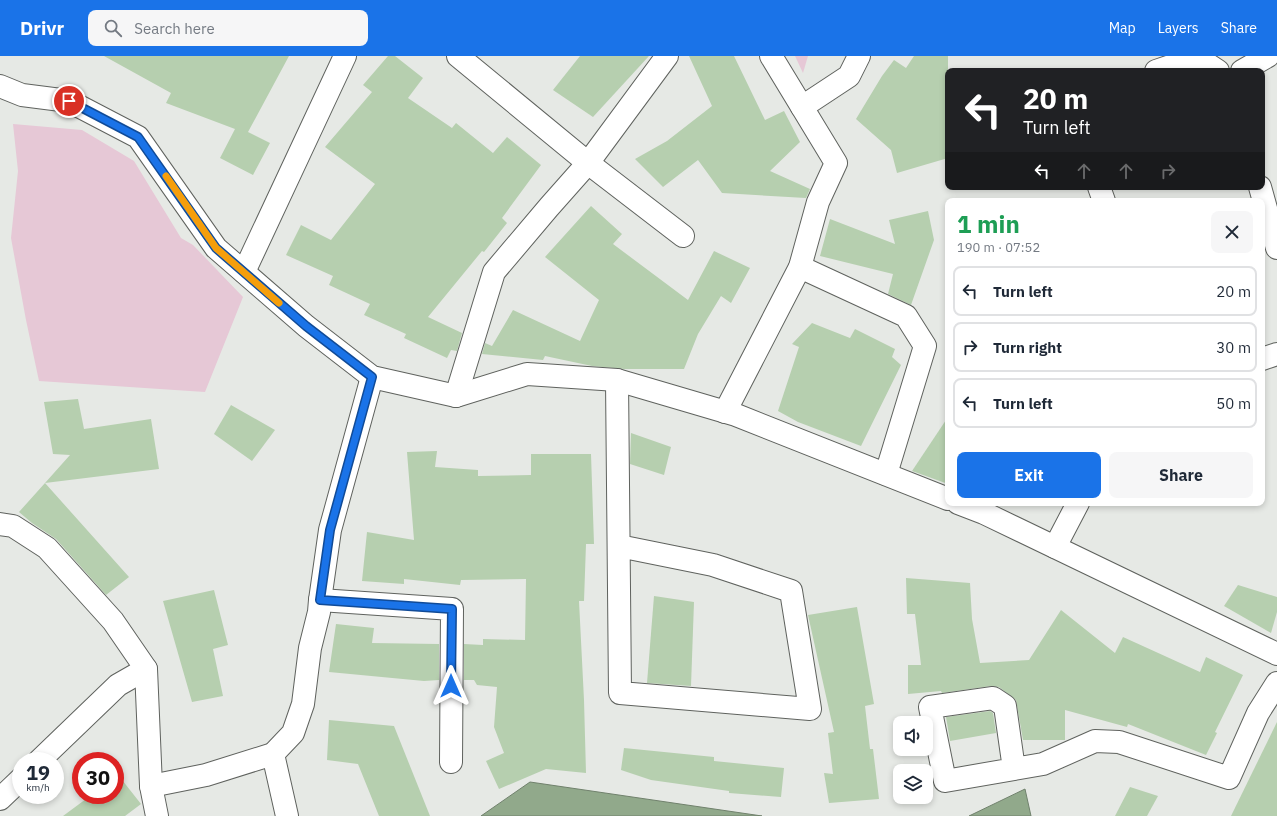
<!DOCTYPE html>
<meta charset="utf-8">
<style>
:root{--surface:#fff;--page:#f6f6f7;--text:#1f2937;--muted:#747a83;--line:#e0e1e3;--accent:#1a73e8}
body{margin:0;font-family:"IBM Plex Sans",sans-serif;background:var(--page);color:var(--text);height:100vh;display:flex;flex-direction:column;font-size:15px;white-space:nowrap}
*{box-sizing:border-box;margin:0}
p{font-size:13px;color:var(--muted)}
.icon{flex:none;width:22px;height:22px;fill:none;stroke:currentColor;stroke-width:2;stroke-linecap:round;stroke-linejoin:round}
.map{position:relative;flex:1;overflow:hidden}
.panel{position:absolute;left:945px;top:142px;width:320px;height:308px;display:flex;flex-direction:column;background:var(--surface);border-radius:8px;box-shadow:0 2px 6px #0003}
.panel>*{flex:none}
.guide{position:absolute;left:945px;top:12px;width:320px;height:122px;border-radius:8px;box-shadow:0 2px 6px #0003;background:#202124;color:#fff;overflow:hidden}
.fabs{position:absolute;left:893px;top:660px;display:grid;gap:8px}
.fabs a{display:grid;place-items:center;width:40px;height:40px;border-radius:8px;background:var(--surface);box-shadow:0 2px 6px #0003;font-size:20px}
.speed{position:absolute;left:12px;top:696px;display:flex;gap:8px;font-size:20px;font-weight:700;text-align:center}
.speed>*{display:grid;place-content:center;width:52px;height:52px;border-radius:50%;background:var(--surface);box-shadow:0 2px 6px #0003;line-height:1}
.speed small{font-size:10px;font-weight:400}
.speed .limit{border:6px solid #d22;background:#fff;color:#111}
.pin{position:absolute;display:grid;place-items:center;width:34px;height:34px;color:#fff;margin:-17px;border:2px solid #fff;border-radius:50%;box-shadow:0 1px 4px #0007}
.me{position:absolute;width:44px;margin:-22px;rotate:0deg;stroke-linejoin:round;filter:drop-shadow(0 0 3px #0008)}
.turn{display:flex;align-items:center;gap:14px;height:84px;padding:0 12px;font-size:18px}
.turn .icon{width:52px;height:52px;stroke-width:2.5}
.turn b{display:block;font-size:28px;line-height:34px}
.lanes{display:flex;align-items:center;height:38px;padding:0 12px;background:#0003;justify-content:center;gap:20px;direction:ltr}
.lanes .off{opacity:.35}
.round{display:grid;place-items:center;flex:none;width:42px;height:42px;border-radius:8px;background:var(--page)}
.headline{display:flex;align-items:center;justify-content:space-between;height:68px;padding:0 12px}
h1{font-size:24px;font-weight:700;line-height:30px;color:#1e9e55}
.button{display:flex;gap:8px;margin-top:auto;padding:8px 12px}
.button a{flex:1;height:46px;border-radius:8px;background:var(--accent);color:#fff;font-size:16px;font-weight:700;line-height:46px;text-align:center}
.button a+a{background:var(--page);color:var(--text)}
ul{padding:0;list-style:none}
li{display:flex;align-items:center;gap:12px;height:50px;margin:0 8px 6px;padding:0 4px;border:2px solid var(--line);border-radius:8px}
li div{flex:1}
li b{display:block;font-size:15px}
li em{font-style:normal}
header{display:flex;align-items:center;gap:24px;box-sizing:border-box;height:56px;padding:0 20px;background:var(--accent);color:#fff}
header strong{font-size:19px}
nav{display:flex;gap:22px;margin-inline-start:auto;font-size:14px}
.search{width:280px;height:36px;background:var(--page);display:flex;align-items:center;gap:10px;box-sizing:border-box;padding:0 14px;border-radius:8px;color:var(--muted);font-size:15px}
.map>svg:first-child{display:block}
.green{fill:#e6c8d6}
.water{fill:#91a98b;stroke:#70816c}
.building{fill:#b6cfaf}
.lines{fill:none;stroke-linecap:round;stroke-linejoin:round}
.minor-casing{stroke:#5f625e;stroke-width:24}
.minor{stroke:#fff;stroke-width:22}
.route-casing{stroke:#114b97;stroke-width:10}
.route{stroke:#1a73e8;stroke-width:7}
.slow{stroke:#f59e0b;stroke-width:7}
</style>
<header>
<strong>Drivr</strong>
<div class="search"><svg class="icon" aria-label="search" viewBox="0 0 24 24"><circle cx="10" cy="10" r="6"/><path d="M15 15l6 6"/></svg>Search here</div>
<nav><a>Map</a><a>Layers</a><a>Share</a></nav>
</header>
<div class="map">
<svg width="1277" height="760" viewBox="0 0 1277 760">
<rect width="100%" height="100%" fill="#e6e9e5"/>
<g class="green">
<polygon points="795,0 808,0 803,17"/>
<polygon points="13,68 82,74 134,105 181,182 193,189 243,241 205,336 39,325 26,264 11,182 18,115"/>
</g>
<g class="water">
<polygon points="530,726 762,760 481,760"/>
<polygon points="1025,733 1031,760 969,760"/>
</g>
<g class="building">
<polygon points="104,0 289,0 248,76 270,87 253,119 220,102 235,73 166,47 171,37"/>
<polygon points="388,0 395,0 423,22 408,42 452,72 456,67 493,97 507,81 541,109 502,162 507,167 484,196 482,195 428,261 462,277 457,295 451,294 447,302 404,282 406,278 364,259 370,248 329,229 333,220 286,199 301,169 331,184 375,128 325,91 372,36 363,29"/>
<polygon points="580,0 649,0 593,61 553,34"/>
<polygon points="689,0 734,0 765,64 784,55 800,86 770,115 810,133 806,142 722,137 698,104 663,131 635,103 667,85 712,50"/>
<polygon points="914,0 948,0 948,102 897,117 891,94 856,63 882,20 894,4 906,12"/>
<polygon points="591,150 622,178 613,188 688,244 714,195 750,212 731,247 721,240 698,278 684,313 624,313 592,310 545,300 543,304 482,298 485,287 492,290 513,254 580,285 599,244 545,201"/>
<polygon points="928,155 934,184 911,249 888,238 893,218 820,200 830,163 895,188 889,164"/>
<polygon points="812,267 850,282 855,273 895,293 892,301 901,309 861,390 798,366 778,355 799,291 792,288"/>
<polygon points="78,343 84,373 151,363 159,413 45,427 70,399 53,398 44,346"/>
<polygon points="231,349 275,374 252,405 214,378"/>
<polygon points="948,361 948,428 912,415"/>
<polygon points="631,377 671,391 664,419 630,408"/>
<polygon points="437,395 435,411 478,414 478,420 531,419 531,398 591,398 594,488 586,488 584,545 579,545 584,644 586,717 546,713 499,733 486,705 504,697 494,671 497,631 477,629 474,624 464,624 464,588 483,589 483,583 525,584 526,523 461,524 460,529 404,523 404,528 362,525 367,476 414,484 407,396"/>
<polygon points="45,427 129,521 106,539 56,483 32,467 19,456"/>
<polygon points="906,522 970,527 972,563 980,607 1029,604 1061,554 1115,597 1123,581 1200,616 1206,601 1243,619 1215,676 1217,677 1206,699 1128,668 1127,671 1065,654 1065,684 1023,684 1016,644 999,631 991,630 942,637 941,635 908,638 908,609 921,609 915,558 907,558"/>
<polygon points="1238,529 1277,541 1277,556 1271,577 1224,550"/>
<polygon points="214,534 228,589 213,593 223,640 192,646 163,545"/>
<polygon points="654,540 694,546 691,630 647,627"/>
<polygon points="857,551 874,648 865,650 870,693 873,693 879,743 829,747 824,717 833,718 828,677 834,676 808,559"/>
<polygon points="336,568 374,572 372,587 439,588 439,624 424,625 329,616"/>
<polygon points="990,655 993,657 996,677 950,685 946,661"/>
<polygon points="329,664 394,670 430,760 379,760 358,708 327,704"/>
<polygon points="1277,666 1277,760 1231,760"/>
<polygon points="624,692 714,701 714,705 784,712 781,741 729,737 729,735 651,724 621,714"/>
<polygon points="115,715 141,748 125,760 63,760 86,743 82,739 115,739"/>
<polygon points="1130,731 1158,740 1147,760 1115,760"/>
</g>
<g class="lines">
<g class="minor-casing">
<g id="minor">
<polyline points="458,0 588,107 683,180"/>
<polyline points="1156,15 1197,1 1218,15"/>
<polyline points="1242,15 1268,0"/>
<polyline points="0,30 22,39 69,45 138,81 216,192 306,270 372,321 456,340 527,318 617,324 736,359 948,443"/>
<polyline points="802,51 849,20 859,0"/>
<polyline points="1099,131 1104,145"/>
<polyline points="1260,131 1277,192"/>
<polyline points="800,211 906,260 925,290 886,418"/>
<polyline points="244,216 345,0"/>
<polyline points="1262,303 1277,298"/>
<polyline points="617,324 620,637 810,653 791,535 713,509 619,490"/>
<polyline points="456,340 494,216 549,151 588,107 667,0"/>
<polyline points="725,356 800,211 818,146 836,107 771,0"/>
<polyline points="958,447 984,457 1277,598"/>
<polyline points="0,468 13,470 47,492 113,565 146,613 151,730 157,760"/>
<polyline points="1055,491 1078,447"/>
<polyline points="320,544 452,553 451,706"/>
<polyline points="273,698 287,760"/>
<polyline points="39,705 118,629 146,613"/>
<polyline points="1014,713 1005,650 993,642 930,651 945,725 1043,708 1095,685 1119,686 1229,722 1258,657 1277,627"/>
<polyline points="151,730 206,719 273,698 293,677 303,648 310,592 319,556 320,544 330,474 372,321"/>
<polyline points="0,743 21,723"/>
</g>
</g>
<use href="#minor" class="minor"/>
</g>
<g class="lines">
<g class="route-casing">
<polyline id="route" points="69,45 138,81 216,192 306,270 372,321 330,474 320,544 452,553 451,630"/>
</g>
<use href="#route" class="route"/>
<polyline class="slow" points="166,120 216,192 279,247"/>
</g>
</svg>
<div class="fabs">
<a><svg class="icon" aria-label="sound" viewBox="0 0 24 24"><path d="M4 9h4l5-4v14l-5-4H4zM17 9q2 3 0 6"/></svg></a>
<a><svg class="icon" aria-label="layers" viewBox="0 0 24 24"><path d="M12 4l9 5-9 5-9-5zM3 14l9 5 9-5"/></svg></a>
</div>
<div class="speed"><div>19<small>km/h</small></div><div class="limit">30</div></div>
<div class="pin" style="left:69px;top:45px;background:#d93025"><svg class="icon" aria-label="arrive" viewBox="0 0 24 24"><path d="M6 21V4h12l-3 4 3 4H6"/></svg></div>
<svg class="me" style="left:451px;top:630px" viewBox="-20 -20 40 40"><path d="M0-17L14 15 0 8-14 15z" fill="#1a73e8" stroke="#fff" stroke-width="4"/></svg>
<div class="guide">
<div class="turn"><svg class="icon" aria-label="left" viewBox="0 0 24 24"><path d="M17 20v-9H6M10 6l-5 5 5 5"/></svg><div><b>20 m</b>Turn left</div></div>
<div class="lanes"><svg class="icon" aria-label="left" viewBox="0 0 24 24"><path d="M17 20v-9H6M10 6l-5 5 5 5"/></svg><svg class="icon off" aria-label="ahead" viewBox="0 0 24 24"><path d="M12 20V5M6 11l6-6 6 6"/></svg><svg class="icon off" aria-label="ahead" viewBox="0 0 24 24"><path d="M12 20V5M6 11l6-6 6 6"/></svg><svg class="icon off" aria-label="right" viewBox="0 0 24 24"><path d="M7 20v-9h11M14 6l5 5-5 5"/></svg></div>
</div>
<section class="panel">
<div class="headline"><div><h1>1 min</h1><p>190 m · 07:52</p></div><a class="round"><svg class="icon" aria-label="close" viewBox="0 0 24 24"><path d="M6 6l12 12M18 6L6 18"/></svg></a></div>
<ul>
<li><svg class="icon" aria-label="left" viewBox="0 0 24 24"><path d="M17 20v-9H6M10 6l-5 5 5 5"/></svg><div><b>Turn left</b></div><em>20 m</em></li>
<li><svg class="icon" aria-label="right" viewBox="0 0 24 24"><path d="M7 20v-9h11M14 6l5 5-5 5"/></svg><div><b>Turn right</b></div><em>30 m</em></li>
<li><svg class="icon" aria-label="left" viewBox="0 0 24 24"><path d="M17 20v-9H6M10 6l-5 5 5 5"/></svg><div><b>Turn left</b></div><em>50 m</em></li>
</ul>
<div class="button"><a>Exit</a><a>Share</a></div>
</section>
</div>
